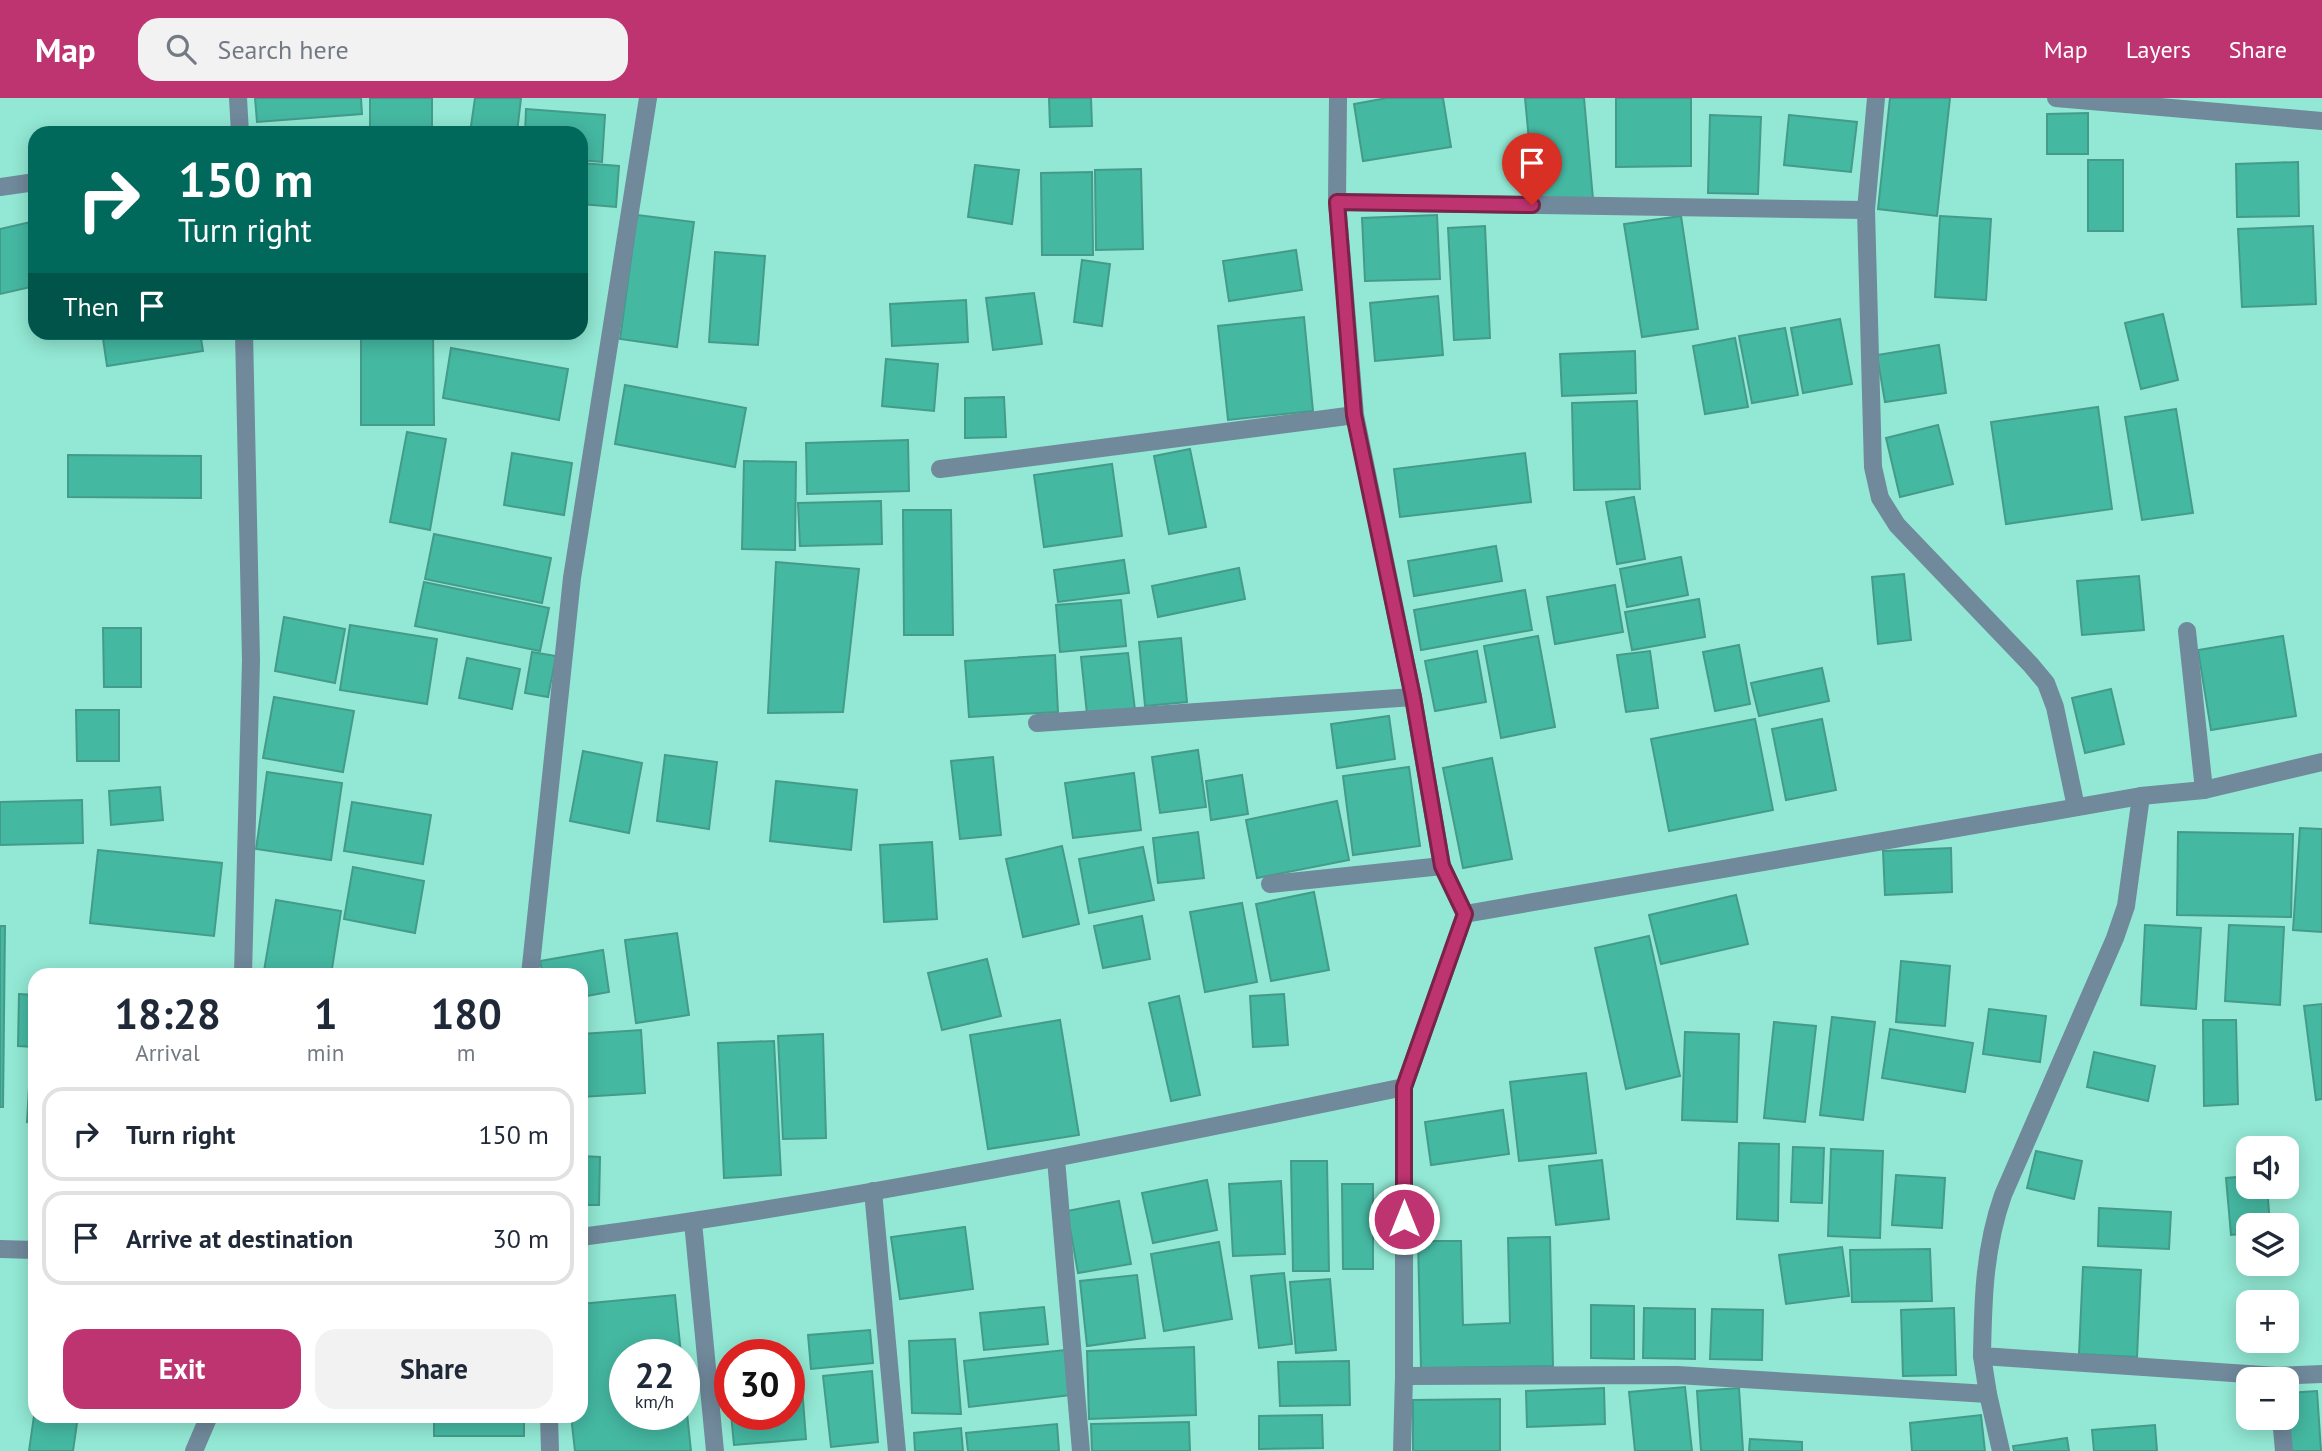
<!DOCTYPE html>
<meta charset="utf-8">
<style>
:root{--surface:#fff;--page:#f2f2f3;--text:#1f2937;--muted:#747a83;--line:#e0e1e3;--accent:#bd3470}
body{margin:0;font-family:"PT Sans",sans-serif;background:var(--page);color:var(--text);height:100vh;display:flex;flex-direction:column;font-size:26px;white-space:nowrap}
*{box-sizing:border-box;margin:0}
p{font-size:23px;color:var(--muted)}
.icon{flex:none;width:38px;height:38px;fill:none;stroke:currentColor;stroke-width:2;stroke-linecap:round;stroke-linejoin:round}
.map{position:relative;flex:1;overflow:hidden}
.panel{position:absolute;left:28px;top:870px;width:560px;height:455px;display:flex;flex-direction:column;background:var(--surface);border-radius:21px;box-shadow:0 4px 18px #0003}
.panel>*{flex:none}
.top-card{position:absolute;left:28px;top:28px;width:560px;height:214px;border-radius:21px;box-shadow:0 4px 18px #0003;background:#00695c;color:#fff;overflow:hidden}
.buttons{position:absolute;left:2236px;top:1038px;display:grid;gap:14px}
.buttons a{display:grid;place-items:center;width:63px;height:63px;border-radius:14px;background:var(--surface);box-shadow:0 4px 18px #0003;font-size:35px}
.speed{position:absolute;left:609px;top:1241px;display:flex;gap:14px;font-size:35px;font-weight:700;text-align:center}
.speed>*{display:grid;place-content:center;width:91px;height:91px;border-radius:50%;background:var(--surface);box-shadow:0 4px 18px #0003;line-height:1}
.speed small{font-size:18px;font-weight:400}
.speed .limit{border:10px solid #d22;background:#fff;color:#111}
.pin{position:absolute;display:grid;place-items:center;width:60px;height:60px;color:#fff;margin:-72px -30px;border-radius:50% 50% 50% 0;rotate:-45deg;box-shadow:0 0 7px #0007}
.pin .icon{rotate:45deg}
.me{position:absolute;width:77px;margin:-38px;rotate:0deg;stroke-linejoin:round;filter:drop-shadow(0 0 5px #0008)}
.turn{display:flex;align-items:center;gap:24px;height:147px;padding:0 35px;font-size:32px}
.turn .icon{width:91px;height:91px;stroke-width:2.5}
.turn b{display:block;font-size:49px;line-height:60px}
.then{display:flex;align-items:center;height:66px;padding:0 35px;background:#0003;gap:14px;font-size:26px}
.eta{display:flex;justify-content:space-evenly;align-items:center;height:119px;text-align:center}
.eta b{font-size:42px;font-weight:700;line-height:49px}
.primary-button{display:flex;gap:14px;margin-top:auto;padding:14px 35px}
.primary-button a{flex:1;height:80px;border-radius:21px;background:var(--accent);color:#fff;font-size:28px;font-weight:700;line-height:80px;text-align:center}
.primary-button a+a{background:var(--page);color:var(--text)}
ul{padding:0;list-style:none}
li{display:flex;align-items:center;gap:21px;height:94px;margin:0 14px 10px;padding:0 21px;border:4px solid var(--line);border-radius:21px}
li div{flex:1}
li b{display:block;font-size:26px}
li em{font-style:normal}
header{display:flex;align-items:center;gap:42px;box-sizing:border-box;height:98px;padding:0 35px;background:var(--accent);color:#fff}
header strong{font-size:33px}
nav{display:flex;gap:38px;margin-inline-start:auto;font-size:24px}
.search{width:490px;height:63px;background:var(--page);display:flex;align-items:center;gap:18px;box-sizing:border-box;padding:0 24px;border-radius:21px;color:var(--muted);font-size:26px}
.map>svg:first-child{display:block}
.building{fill:#45b8a2;stroke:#449b8a;stroke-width:2}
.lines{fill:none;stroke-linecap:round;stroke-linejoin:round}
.minor{stroke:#70899b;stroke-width:18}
.route-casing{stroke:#7b2249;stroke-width:18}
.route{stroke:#bd3470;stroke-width:12}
</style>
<header>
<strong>Map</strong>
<div class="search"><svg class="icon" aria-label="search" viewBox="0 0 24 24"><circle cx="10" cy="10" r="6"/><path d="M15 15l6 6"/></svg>Search here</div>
<nav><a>Map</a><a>Layers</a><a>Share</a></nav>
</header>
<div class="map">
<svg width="2322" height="1353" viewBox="0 0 2322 1353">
<rect width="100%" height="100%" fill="#92e8d4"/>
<g class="building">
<polygon points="255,0 361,0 362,16 257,24"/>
<rect x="370" y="0" width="62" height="35"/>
<polygon points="475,0 521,0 517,35 470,35"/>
<polygon points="1049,0 1091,0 1092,28 1050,29"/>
<polygon points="1387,0 1443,0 1451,49 1363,63 1354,6"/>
<polygon points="1525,0 1584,0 1593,101 1535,106"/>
<polygon points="1616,0 1691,0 1691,68 1616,69"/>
<polygon points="1890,0 1950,0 1937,118 1878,111"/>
<polygon points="526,11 605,17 602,64 581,62 581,35 525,35"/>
<polygon points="2088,15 2088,56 2047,56 2047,16"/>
<polygon points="1710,17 1761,19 1758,96 1708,95"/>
<polygon points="1789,17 1857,24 1851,74 1784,67"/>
<rect x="2088" y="62" width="35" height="71"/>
<polygon points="2298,64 2299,118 2237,119 2236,66"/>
<polygon points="581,65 619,68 616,109 581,106"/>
<polygon points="975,67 1019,72 1012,126 968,119"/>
<polygon points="1141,71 1143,151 1096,152 1095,72"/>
<polygon points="1092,74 1093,157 1042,157 1041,75"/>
<polygon points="637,117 694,124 677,249 620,241"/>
<polygon points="1437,117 1440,181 1365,183 1362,120"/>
<polygon points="1681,118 1698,231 1642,239 1624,126"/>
<polygon points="1940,118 1991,121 1986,202 1935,199"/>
<polygon points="35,123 35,188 0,196 0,131"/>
<polygon points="1485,128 1490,240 1454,242 1448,130"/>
<polygon points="2313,128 2316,206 2242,209 2238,131"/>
<polygon points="1296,152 1302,192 1229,203 1223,163"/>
<polygon points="715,154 765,158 758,247 709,244"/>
<polygon points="1082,162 1110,166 1102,228 1074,224"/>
<polygon points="1034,195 1042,246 993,252 986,200"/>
<polygon points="1438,198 1443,257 1375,263 1370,205"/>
<polygon points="966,202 968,244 892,248 890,206"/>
<polygon points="2163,216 2178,282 2141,291 2125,225"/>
<polygon points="1304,219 1313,313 1228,322 1218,228"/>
<polygon points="1840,221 1852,286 1803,295 1791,230"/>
<polygon points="1785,230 1798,297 1752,305 1739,238"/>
<polygon points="102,234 200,234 203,253 107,268"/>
<polygon points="361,234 433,234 434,327 361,327"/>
<polygon points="1735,240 1748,309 1705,316 1693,248"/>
<polygon points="1939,247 1946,295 1885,304 1877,257"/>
<polygon points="451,250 568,271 559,322 443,300"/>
<polygon points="1635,253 1636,295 1562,298 1560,256"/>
<polygon points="886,261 938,266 934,313 882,308"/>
<polygon points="625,287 746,310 735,369 615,346"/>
<polygon points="1004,299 1006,339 965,340 965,300"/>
<polygon points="1637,303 1640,391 1574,392 1572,305"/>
<polygon points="2098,309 2112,411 2006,426 1991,324"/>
<polygon points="2176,311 2193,415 2142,422 2125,319"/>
<polygon points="1938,327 1953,386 1900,399 1886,340"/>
<polygon points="407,334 446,341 430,432 390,424"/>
<polygon points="908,342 909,393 807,396 806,345"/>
<polygon points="1190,351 1206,429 1169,436 1154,358"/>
<polygon points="512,355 572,365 564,417 504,407"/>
<polygon points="1525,355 1531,404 1400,419 1394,371"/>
<polygon points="68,357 201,358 201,400 68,399"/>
<polygon points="744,363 796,364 795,452 742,451"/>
<polygon points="1112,366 1122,438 1044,449 1034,377"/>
<polygon points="1634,399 1645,461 1617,466 1606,404"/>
<polygon points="881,403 882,446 800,448 798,405"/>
<polygon points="903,412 951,412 953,537 904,537"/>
<polygon points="434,436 551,460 542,505 425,481"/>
<polygon points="1496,448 1502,483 1414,498 1408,463"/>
<polygon points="1681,459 1688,497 1627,509 1620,471"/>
<polygon points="1124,462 1129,495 1058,504 1054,472"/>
<polygon points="776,464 859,471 843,614 768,615"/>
<polygon points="1239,470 1245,501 1158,519 1152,488"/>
<polygon points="1904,476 1911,542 1878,546 1872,479"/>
<polygon points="2139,478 2144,532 2082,537 2077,483"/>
<polygon points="424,484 549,510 540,553 415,528"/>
<polygon points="1615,487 1623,534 1555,546 1547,499"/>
<polygon points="1525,492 1532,532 1421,552 1414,512"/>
<polygon points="1699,501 1705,539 1632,552 1625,514"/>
<polygon points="1121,502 1126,548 1060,554 1056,507"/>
<polygon points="284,519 345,531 335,585 275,573"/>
<polygon points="350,527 437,541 427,606 340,592"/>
<polygon points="103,530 141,530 141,589 104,589"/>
<polygon points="1538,538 1555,629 1501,640 1484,548"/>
<polygon points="2283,538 2296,618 2211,632 2198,552"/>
<polygon points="1181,540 1187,604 1145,608 1139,544"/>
<polygon points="1739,547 1750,606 1715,613 1703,554"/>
<polygon points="1477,553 1486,604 1435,613 1425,563"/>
<polygon points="1650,553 1658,610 1626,614 1617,557"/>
<polygon points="532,554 556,558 548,599 525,595"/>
<polygon points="1128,555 1135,612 1087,616 1081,559"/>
<polygon points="1055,557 1058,614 969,619 965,563"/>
<polygon points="467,560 520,571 512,611 459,600"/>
<polygon points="1822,570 1829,603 1759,618 1751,585"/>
<polygon points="2111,591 2124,646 2085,655 2072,600"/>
<polygon points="274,599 354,613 343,674 263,660"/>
<polygon points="76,612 119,612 119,663 77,663"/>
<polygon points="1389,618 1395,661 1337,670 1331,626"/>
<polygon points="1755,621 1773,712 1669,733 1651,641"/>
<polygon points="1822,621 1836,692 1786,702 1772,631"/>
<polygon points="1198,652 1206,709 1160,715 1152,659"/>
<polygon points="583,653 642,665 629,735 570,723"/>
<polygon points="665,657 717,664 709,731 657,723"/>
<polygon points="993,659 1001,737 960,741 951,663"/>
<polygon points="1492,660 1512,761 1463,770 1443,670"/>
<polygon points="1409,669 1420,748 1353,757 1343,678"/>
<polygon points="267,674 342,685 331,762 256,751"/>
<polygon points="1134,675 1141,732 1073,740 1065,685"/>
<polygon points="1242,677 1248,716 1211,722 1206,683"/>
<polygon points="776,683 857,692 851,752 770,743"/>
<polygon points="160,689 163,722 111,727 109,693"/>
<polygon points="82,702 83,745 0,747 0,704"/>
<polygon points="1337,703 1349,762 1257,780 1246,722"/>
<polygon points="352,704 431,717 423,766 344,753"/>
<polygon points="2300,730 2322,731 2322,834 2293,832"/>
<polygon points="1198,734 1204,780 1158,785 1153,740"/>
<polygon points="2178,734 2293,736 2291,819 2177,817"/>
<polygon points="932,744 937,821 884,824 880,747"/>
<polygon points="1062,748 1079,826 1023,839 1006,761"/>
<polygon points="1143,749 1154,802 1089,815 1079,761"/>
<polygon points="1951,750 1952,794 1885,797 1883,753"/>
<polygon points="98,752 222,765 214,838 90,825"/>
<polygon points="353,769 424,783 415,835 344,821"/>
<polygon points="1314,794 1329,872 1271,883 1256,806"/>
<polygon points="1736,797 1748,846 1661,866 1649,817"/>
<polygon points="276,802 341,813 331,877 288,877 264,873"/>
<polygon points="1242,805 1257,884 1205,894 1190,814"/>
<polygon points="1142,818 1150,861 1103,870 1094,828"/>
<polygon points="2145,827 2201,830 2196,911 2141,907"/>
<polygon points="2229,827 2284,829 2280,907 2225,903"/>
<polygon points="0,828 5,828 3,1009 0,1009"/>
<polygon points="677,835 689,917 636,925 625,842"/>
<polygon points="1649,838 1680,978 1626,991 1595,850"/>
<polygon points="603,852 609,894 581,899 581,877 543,877 540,863"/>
<polygon points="987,861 1001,918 942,932 928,875"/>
<polygon points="1901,863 1950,868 1945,928 1896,924"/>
<polygon points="19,896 35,897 35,949 18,948"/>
<polygon points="1284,896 1288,947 1253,949 1250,898"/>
<polygon points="1179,898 1200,997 1171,1003 1149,905"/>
<polygon points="2322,906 2322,1001 2316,1002 2304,908"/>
<polygon points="1989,911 2046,918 2040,964 1983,956"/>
<polygon points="1832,919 1875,924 1863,1022 1820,1017"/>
<polygon points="1060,922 1079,1037 988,1051 970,937"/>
<polygon points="2203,922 2236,922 2238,1006 2204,1008"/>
<polygon points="1774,924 1816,928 1805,1024 1764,1020"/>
<polygon points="1890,931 1973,945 1965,994 1882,980"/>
<polygon points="641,932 645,995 581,999 581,936"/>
<polygon points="1685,934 1739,936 1737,1024 1682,1022"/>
<polygon points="823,936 826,1040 783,1041 778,938"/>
<polygon points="774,943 781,1077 724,1080 718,945"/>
<polygon points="2094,954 2155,968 2148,1003 2087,989"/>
<polygon points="31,955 35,955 35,1025 27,1024"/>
<polygon points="1586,975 1596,1055 1519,1063 1510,984"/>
<polygon points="1503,1012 1509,1056 1431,1067 1425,1024"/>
<polygon points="1739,1045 1779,1046 1778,1123 1737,1121"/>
<polygon points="1793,1049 1824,1050 1822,1105 1791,1104"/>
<polygon points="1831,1051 1883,1053 1880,1140 1828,1138"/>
<polygon points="2036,1053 2082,1063 2074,1101 2027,1090"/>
<polygon points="581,1058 600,1059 599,1107 581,1107"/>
<polygon points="1602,1062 1609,1121 1556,1127 1549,1068"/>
<polygon points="1291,1063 1327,1063 1329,1173 1293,1173"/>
<polygon points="1896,1077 1945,1080 1942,1130 1892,1127"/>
<polygon points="2249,1078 2249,1088 2267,1088 2270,1127 2249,1127 2249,1135 2231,1137 2226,1080"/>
<polygon points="1207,1082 1217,1132 1153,1145 1142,1095"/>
<polygon points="1281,1083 1285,1156 1233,1158 1229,1086"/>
<polygon points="1342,1086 1373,1086 1373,1171 1343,1171"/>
<polygon points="1119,1103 1131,1166 1078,1175 1067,1113"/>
<polygon points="2099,1110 2171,1114 2169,1151 2098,1148"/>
<polygon points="965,1129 973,1191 900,1201 891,1139"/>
<polygon points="1550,1139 1553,1268 1421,1270 1418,1143 1461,1143 1463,1227 1510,1225 1508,1140"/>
<polygon points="1219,1144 1232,1221 1164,1233 1151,1156"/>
<polygon points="1842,1149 1849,1198 1786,1206 1779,1157"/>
<polygon points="1930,1151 1932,1203 1852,1204 1850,1152"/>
<polygon points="2083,1169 2141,1172 2137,1259 2079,1256"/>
<polygon points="1284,1175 1292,1246 1259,1250 1251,1178"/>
<polygon points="1137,1177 1145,1240 1087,1248 1080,1183"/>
<polygon points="1330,1181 1336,1252 1296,1255 1290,1184"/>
<polygon points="675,1197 681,1256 625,1256 625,1316 684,1316 684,1287 691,1353 575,1353 571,1318 581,1318 581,1206"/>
<polygon points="1591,1207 1634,1208 1634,1261 1591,1260"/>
<polygon points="1044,1209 1048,1246 984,1252 980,1215"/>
<polygon points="1644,1210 1695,1211 1695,1261 1643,1260"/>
<polygon points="1954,1210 1956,1277 1903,1278 1901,1212"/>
<polygon points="1712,1211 1763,1212 1762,1262 1710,1261"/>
<polygon points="870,1232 873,1265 811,1271 808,1237"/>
<polygon points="955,1241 961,1316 912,1315 909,1243"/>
<polygon points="1194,1249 1196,1317 1089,1321 1087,1253"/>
<polygon points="1065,1252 1070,1297 969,1309 964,1263"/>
<polygon points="1349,1263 1350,1307 1280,1308 1278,1264"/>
<polygon points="872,1273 878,1344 831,1349 823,1278"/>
<polygon points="801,1276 806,1341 734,1347 731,1316 789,1316 789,1277"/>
<polygon points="1685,1289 1692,1353 1635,1353 1629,1294"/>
<polygon points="1604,1290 1605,1326 1527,1329 1526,1293"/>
<polygon points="1739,1290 1743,1353 1701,1353 1697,1293"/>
<polygon points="2317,1293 2321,1353 2290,1353 2287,1295"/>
<polygon points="1500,1301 1500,1353 1413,1353 1413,1302"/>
<polygon points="35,1311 35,1318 78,1318 73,1353 29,1353"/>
<polygon points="1322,1317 1323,1350 1259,1351 1259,1318"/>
<polygon points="1981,1317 1985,1353 1912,1353 1910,1325"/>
<rect x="434" y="1318" width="90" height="20"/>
<polygon points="1189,1324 1190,1353 1092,1353 1091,1326"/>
<polygon points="1057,1326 1059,1353 968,1353 966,1335"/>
<polygon points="2155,1327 2157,1353 2094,1353 2092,1332"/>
<polygon points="961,1330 963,1353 915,1353 914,1335"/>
<polygon points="2067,1340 2069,1353 2014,1353 2013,1348"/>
<polygon points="1750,1341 1802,1344 1802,1353 1749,1353"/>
</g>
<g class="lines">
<g class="minor">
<polyline points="238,0 240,35"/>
<polyline points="1338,0 1337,104 1355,317 1413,599 1442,768 1465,816"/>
<polyline points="2056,0 2322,23"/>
<polyline points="0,89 35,84"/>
<polyline points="1337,104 1866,112 1873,369 1880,400 1897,427 2031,567 2046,585 2055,609 2076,709"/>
<polyline points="1866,112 1876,0"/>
<polyline points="940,371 1355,317"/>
<polyline points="2187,533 2204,692"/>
<polyline points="1037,625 1413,599"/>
<path d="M2141,698l-15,110 -11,32 -112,257c-19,54 -20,105 -21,161l295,20 45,-2"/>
<polyline points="1270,786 1442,768"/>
<polyline points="243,877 251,562 244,234"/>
<polyline points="530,877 572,480 648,0"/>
<polyline points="1404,989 1404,1278 1677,1277 1988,1296 1982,1258"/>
<polyline points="1056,1061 1081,1353"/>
<polyline points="873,1093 897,1353"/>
<polyline points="693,1124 715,1353"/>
<path d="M581,1139c277,-37 550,-93 823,-150l61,-173 676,-118 63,-6 118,-28"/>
<polyline points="0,1151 35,1152"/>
<polyline points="1988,1296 2001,1353"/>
<polyline points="549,1318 550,1353"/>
<polyline points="2281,1320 2284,1353"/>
<polyline points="194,1353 209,1318"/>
<polyline points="1402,1353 1404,1278"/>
</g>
</g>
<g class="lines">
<g class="route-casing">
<polyline id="route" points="1404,1121 1404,989 1465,816 1442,768 1413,599 1354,317 1337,104 1532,107"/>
</g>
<use href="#route" class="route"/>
</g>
</svg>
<div class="buttons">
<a><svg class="icon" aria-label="sound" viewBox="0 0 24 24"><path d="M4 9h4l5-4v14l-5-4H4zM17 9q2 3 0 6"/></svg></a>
<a><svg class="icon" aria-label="layers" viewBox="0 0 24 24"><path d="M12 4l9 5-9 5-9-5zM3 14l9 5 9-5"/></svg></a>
<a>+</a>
<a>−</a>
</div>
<div class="speed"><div>22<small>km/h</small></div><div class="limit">30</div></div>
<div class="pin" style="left:1532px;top:107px;background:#d93025"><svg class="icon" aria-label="arrive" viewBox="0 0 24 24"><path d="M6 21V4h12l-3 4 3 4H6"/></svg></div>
<svg class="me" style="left:1404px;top:1121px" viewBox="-20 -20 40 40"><circle r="17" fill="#bd3470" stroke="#fff" stroke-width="3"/><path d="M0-11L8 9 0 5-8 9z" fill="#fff"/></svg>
<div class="top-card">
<div class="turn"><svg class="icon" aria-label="right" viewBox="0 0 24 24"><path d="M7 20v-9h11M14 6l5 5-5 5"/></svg><div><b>150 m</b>Turn right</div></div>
<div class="then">Then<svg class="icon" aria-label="arrive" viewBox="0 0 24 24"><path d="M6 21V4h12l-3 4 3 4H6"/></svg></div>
</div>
<section class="panel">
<div class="eta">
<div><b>18:28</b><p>Arrival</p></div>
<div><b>1</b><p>min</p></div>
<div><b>180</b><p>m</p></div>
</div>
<ul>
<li><svg class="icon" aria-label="right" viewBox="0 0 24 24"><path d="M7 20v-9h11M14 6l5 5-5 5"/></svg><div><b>Turn right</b></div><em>150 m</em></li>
<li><svg class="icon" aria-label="arrive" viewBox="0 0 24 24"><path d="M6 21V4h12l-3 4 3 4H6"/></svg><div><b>Arrive at destination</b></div><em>30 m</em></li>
</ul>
<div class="primary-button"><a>Exit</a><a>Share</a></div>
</section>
</div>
